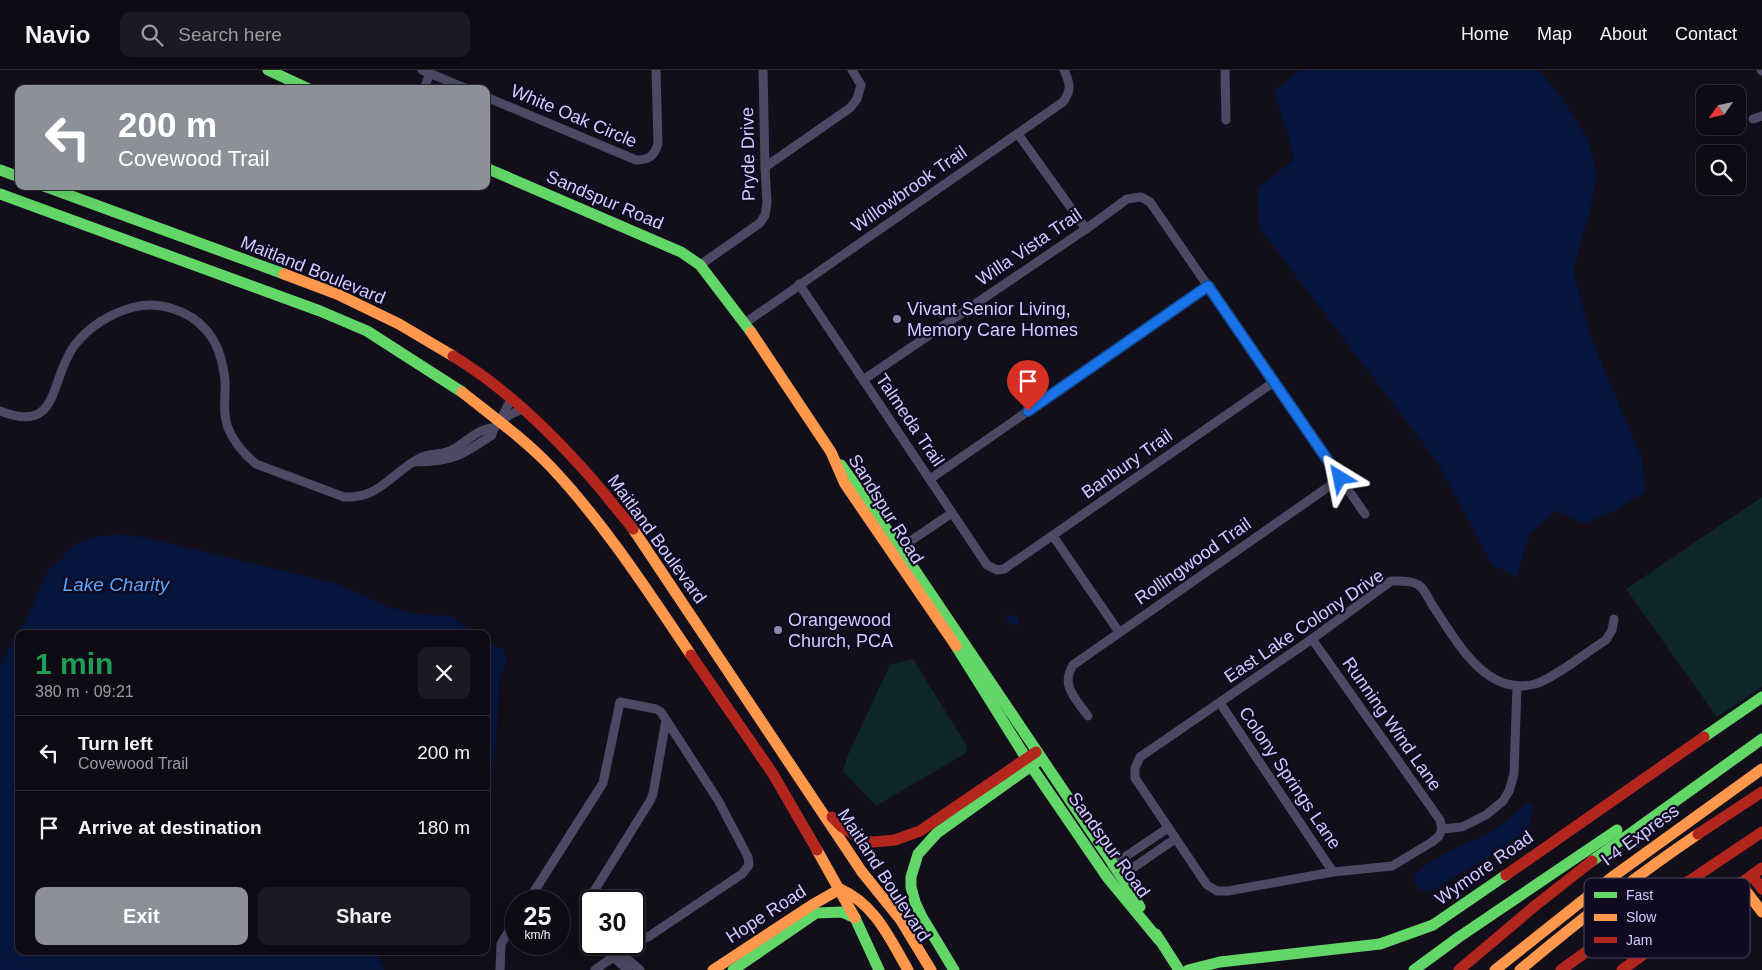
<!DOCTYPE html>
<meta charset="utf-8">
<style>
:root{--surface:#0e0b14;--page:#1c1922;--text:#f1f3f6;--muted:#9b9ba0;--line:#2e2b34;--accent:#8c9099}
body{margin:0;font-family:Arial,sans-serif;background:var(--page);color:var(--text);height:100vh;display:flex;flex-direction:column;font-size:19px;white-space:nowrap}
*{box-sizing:border-box;margin:0}
p{font-size:16px;color:var(--muted)}
.icon{flex:none;width:28px;height:28px;fill:none;stroke:currentColor;stroke-width:2;stroke-linecap:round;stroke-linejoin:round}
.map{position:relative;flex:1;overflow:hidden}
.details{position:absolute;left:15px;top:560px;width:475px;height:325px;display:flex;flex-direction:column;background:var(--surface);border-radius:10px;box-shadow:0 5px 20px #0002,0 0 0 1px var(--line)}
.details>*{flex:none}
.top-card{position:absolute;left:15px;top:15px;width:475px;height:105px;border-radius:10px;box-shadow:0 5px 20px #0002,0 0 0 1px var(--line);background:#8c9099;color:#fff;overflow:hidden}
.needle{width:32px;rotate:236deg}
.tools{position:absolute;left:1696px;top:15px;display:grid;gap:10px}
.tools a{display:grid;place-items:center;width:50px;height:50px;border-radius:10px;background:var(--surface);box-shadow:0 5px 20px #0002,0 0 0 1px var(--line);font-size:25px}
.speed{position:absolute;left:505px;top:820px;display:flex;gap:10px;font-size:25px;font-weight:700;text-align:center}
.speed>*{display:grid;place-content:center;width:65px;height:65px;border-radius:50%;background:var(--surface);box-shadow:0 5px 20px #0002,0 0 0 1px var(--line);line-height:1}
.speed small{font-size:12px;font-weight:400}
.speed .limit{border:2px solid #111;border-radius:8px;background:#fff;color:#111}
.pin{position:absolute;display:grid;place-items:center;width:42px;height:42px;color:#fff;margin:-51px -21px;border-radius:50% 50% 50% 0;rotate:-45deg;box-shadow:0 0 5px #0007}
.pin .icon{rotate:45deg}
.me{position:absolute;width:55px;margin:-28px;rotate:325deg;stroke-linejoin:round;filter:drop-shadow(0 0 4px #0008)}
.turn{display:flex;align-items:center;gap:18px;height:105px;padding:0 20px;font-size:22px}
.turn .icon{width:65px;height:65px;stroke-width:2.5}
.turn b{display:block;font-size:35px;line-height:42px}
.round{display:grid;place-items:center;flex:none;width:52px;height:52px;border-radius:10px;background:var(--page)}
.summary{display:flex;align-items:center;justify-content:space-between;height:85px;padding:0 20px}
h1{font-size:30px;font-weight:600;line-height:38px;color:#1e9e55}
.button{display:flex;gap:10px;margin-top:auto;padding:10px 20px}
.button a{flex:1;height:58px;border-radius:10px;background:var(--accent);color:#fff;font-size:20px;font-weight:600;line-height:58px;text-align:center}
.button a+a{background:var(--page);color:var(--text)}
ul{padding:0;list-style:none}
li{display:flex;align-items:center;gap:15px;height:75px;padding:0 20px;border-top:1px solid var(--line)}
li div{flex:1}
li b{display:block;font-size:19px}
li em{font-style:normal}
header{display:flex;align-items:center;gap:30px;box-sizing:border-box;height:70px;padding:0 25px;background:var(--surface);border-bottom:1px solid var(--line)}
header strong{font-size:24px}
nav{display:flex;gap:28px;margin-inline-start:auto;font-size:18px}
.search{width:350px;height:45px;background:var(--page);display:flex;align-items:center;gap:12px;box-sizing:border-box;padding:0 18px;border-radius:10px;color:var(--muted);font-size:19px}
.map>svg:first-child{display:block}
.green{fill:#0e2629}
.water{fill:#05153d}
.lines{fill:none;stroke-linecap:round;stroke-linejoin:round}
.street{stroke:#4c4965;stroke-width:9}
.fast{stroke:#63d668;stroke-width:11}
.slow{stroke:#ff974d;stroke-width:11}
.jam{stroke:#b3261e;stroke-width:11}
.route-casing{stroke:#114b97;stroke-width:12}
.route{stroke:#1a73e8;stroke-width:9}
.poi-dot{fill:#8f89af;stroke:#0f0a20;stroke-width:2}
.labels{text-anchor:middle;dominant-baseline:central;stroke-width:4.5;stroke-linejoin:round;paint-order:stroke}
.street-label{font-size:18px;fill:#d3caff;stroke:#0f0a20}
.poi-label{font-size:18px;fill:#d3caff;stroke:#0f0a20;text-anchor:start}
.water-label{font-size:19px;font-style:italic;fill:#58a7ff;stroke:#0f0a20}
.key{fill:#0f0a20;stroke:#4a4463;stroke-width:1}
.key-label{font-size:14px;fill:#d3caff}
</style>
<header>
<strong>Navio</strong>
<div class="search"><svg class="icon" aria-label="search" viewBox="0 0 24 24"><circle cx="10" cy="10" r="6"/><path d="M15 15l6 6"/></svg>Search here</div>
<nav><a>Home</a><a>Map</a><a>About</a><a>Contact</a></nav>
</header>
<div class="map">
<svg width="1762" height="900" viewBox="0 0 1762 900">
<rect width="100%" height="100%" fill="#120f1b"/>
<g class="green">
<polygon points="1762,427 1762,617 1717,647 1626,519"/>
<polygon points="913,589 967,676 966,683 876,736 843,701 847,687 890,595"/>
</g>
<g class="water">
<polygon points="1300,0 1539,0 1559,24 1589,71 1597,106 1589,145 1573,199 1591,268 1642,389 1645,422 1617,439 1584,454 1556,440 1529,465 1517,507 1492,495 1438,393 1259,157 1258,118 1294,90 1288,65 1274,22"/>
<polygon points="116,464 147,468 338,514 388,537 415,544 451,546 476,564 19,564 19,881 376,881 385,900 0,900 0,594 30,542 48,501 76,474 93,467"/>
<polygon points="1011,544 1017,547 1019,551 1017,556 1011,552 1008,553 1006,551 1007,546"/>
<polygon points="486,570 504,581 507,594 499,608 497,658 491,716 486,724"/>
<path d="M1530,732l3,6 -4,19 -13,11 -21,15 -62,37 -9,2 -5,-3 -6,-9c7,-21 60,-37 79,-49 13,-8 25,-20 38,-29z"/>
</g>
<g class="lines">
<g class="street">
<polyline points="422,0 467,19"/>
<polyline points="1225,0 1226,50"/>
<polyline points="1761,0 1762,1"/>
<polyline points="424,19 430,3"/>
<path d="M486,27l150,63c12,0 18,-3 22,-16l-2,-74"/>
<polyline points="1753,49 1762,46"/>
<polyline points="1018,64 1086,159"/>
<polyline points="765,97 850,38 857,29 861,15 852,0"/>
<polyline points="700,195 760,153 765,145 767,133 765,97 763,0"/>
<polyline points="799,214 987,495 997,500 1004,499 1274,312"/>
<path d="M745,253l318,-221c9,-12 7,-19 1,-32"/>
<polyline points="863,310 1086,159 1127,129 1141,127 1150,132 1365,444"/>
<path d="M0,341c60,24 49,-30 74,-65 14,-19 37,-33 60,-39 25,-6 55,3 72,23 12,13 17,33 19,50 1,16 -3,32 3,48 6,15 16,26 28,36l88,33c36,2 48,-25 76,-39 10,-5 20,-3 30,-7 15,-7 26,-22 43,-23"/>
<polyline points="500,351 511,329"/>
<path d="M414,392c38,0 47,-6 78,-27 2,-15 18,-20 30,-26"/>
<polyline points="930,409 1209,216"/>
<polyline points="1053,466 1119,562"/>
<polyline points="900,478 952,443"/>
<polyline points="1312,569 1440,750 1442,759"/>
<polyline points="1220,633 1333,802"/>
<path d="M1088,646c-12,-17 -28,-30 -15,-51l268,-187"/>
<path d="M1442,759l-3,7 -7,6 -40,24 -59,6 -105,19h-11l-10,-6 -72,-107v-10l5,-11 172,-118 79,-58c10,0 23,-1 30,6 5,5 8,13 12,19 23,34 52,91 102,78 18,-5 53,-33 71,-44l6,-10 2,-11"/>
<polyline points="1442,759 1462,757 1486,745 1503,731 1509,721 1514,704 1517,616"/>
<polyline points="1115,806 1121,806 1175,769"/>
<polyline points="1107,807 1113,795 1168,758"/>
<polyline points="528,831 603,713 620,632 656,639 661,642 718,730 748,787 749,795 742,804 648,867 642,869 634,866"/>
<polyline points="591,831 591,826 650,731 653,724 666,650"/>
<polyline points="618,881 640,900"/>
<polyline points="613,887 628,900"/>
<polyline points="500,900 501,874 516,850"/>
<polyline points="595,900 613,887 624,874"/>
</g>
<g class="fast">
<polyline points="268,0 309,19"/>
<polyline points="486,98 681,182 700,195 751,262"/>
<polyline points="0,100 19,107"/>
<polyline points="44,116 284,204"/>
<polyline points="0,124 320,241 367,261 462,322"/>
<polyline points="841,395 900,478 1121,806 1140,837"/>
<polyline points="956,576 1031,696 1107,807 1159,870"/>
<polyline points="1704,667 1762,627"/>
<polyline points="1592,791 1762,669"/>
<polyline points="855,848 879,900"/>
<polyline points="1156,864 1179,900"/>
<polyline points="733,900 816,843 842,842 855,848"/>
<polyline points="954,900 922,847 915,832 911,817 911,807 918,784 937,763 1041,689"/>
<polyline points="1188,900 1220,892 1380,874 1433,855 1506,805"/>
<polyline points="1414,900 1459,867 1617,760"/>
</g>
<g class="slow">
<polyline points="284,204 337,224 399,254 453,286"/>
<polyline points="751,262 831,382 845,414 956,576"/>
<path d="M462,322c30,24 61,46 88,74 54,57 97,124 141,189"/>
<polyline points="633,459 862,802"/>
<polyline points="817,780 855,848"/>
<polyline points="862,802 900,849 931,900"/>
<polyline points="1740,813 1762,842"/>
<path d="M840,819c35,15 50,50 68,81"/>
<polyline points="713,900 812,835 840,819"/>
<polyline points="1495,900 1611,808 1762,699"/>
<path d="M1520,900c57,-48 116,-94 178,-136"/>
</g>
<g class="jam">
<path d="M453,286c58,35 108,86 151,137 9,12 20,24 29,36"/>
<polyline points="691,585 773,704 817,780"/>
<polyline points="832,747 842,757 862,770 873,772 895,770 920,761 1036,682"/>
<polyline points="1698,764 1762,722"/>
<polyline points="1506,805 1704,667"/>
<polyline points="1752,805 1762,819"/>
<polyline points="1459,900 1536,835 1592,791"/>
<polyline points="1561,900 1625,854 1762,762"/>
<polyline points="1622,900 1762,798"/>
</g>
</g>
<g class="lines">
<g class="route-casing">
<polyline id="route" points="1028,341 1208,216 1340,408"/>
</g>
<use href="#route" class="route"/>
</g>
<g class="poi-dot">
<circle cx="897" cy="249" r="5"/>
<circle cx="778" cy="560" r="5"/>
</g>
<g class="labels">
<g class="street-label">
<text transform="translate(574 46) rotate(23)">White Oak Circle</text>
<text transform="translate(748 84) rotate(-91)">Pryde Drive</text>
<text transform="translate(909 119) rotate(-35)">Willowbrook Trail</text>
<text transform="translate(605 130) rotate(23)">Sandspur Road</text>
<text transform="translate(1029 177) rotate(-34)">Willa Vista Trail</text>
<text transform="translate(313 200) rotate(22)">Maitland Boulevard</text>
<text transform="translate(910 350) rotate(56)">Talmeda Trail</text>
<text transform="translate(1127 394) rotate(-35)">Banbury Trail</text>
<text transform="translate(886 439) rotate(58)">Sandspur Road</text>
<text transform="translate(657 469) rotate(54)">Maitland Boulevard</text>
<text transform="translate(1193 491) rotate(-35)">Rollingwood Trail</text>
<text transform="translate(1304 556) rotate(-34)">East Lake Colony Drive</text>
<text transform="translate(1392 654) rotate(55)">Running Wind Lane</text>
<text transform="translate(1290 708) rotate(56)">Colony Springs Lane</text>
<text transform="translate(1640 765) rotate(-36)">I-4 Express</text>
<text transform="translate(1109 775) rotate(54)">Sandspur Road</text>
<text transform="translate(1484 798) rotate(-35)">Wymore Road</text>
<text transform="translate(884 805) rotate(57)">Maitland Boulevard</text>
<text transform="translate(766 844) rotate(-33)">Hope Road</text>
</g>
<g class="poi-label">
<text x="907" y="239">Vivant Senior Living,<tspan x="907" dy="21">Memory Care Homes</tspan></text>
<text x="788" y="550">Orangewood<tspan x="788" dy="21">Church, PCA</tspan></text>
</g>
<g class="water-label">
<text x="116" y="514">Lake Charity</text>
</g>
</g>
<rect x="1584" y="808" width="166" height="80" rx="8" class="key"/>
<rect x="1594" y="822" width="23" height="6" fill="#63d668"/>
<rect x="1594" y="844" width="23" height="7" fill="#ff974d"/>
<rect x="1594" y="867" width="23" height="6" fill="#b3261e"/>
<g class="key-label">
<text x="1626" y="830">Fast</text>
<text x="1626" y="852">Slow</text>
<text x="1626" y="875">Jam</text>
</g>
</svg>
<div class="tools">
<a><svg class="needle" viewBox="-14 -14 28 28"><path d="M0-13l5 13h-10z" fill="#e53935"/><path d="M0 13l5-13h-10z" fill="#9b9ba0"/></svg></a>
<a><svg class="icon" aria-label="search" viewBox="0 0 24 24"><circle cx="10" cy="10" r="6"/><path d="M15 15l6 6"/></svg></a>
</div>
<div class="speed"><div>25<small>km/h</small></div><div class="limit">30</div></div>
<div class="pin" style="left:1028px;top:341px;background:#d93025"><svg class="icon" aria-label="arrive" viewBox="0 0 24 24"><path d="M6 21V4h12l-3 4 3 4H6"/></svg></div>
<svg class="me" style="left:1340px;top:408px" viewBox="-20 -20 40 40"><path d="M0-17L14 15 0 8-14 15z" fill="#1a73e8" stroke="#fff" stroke-width="4"/></svg>
<div class="top-card">
<div class="turn"><svg class="icon" aria-label="left" viewBox="0 0 24 24"><path d="M17 20v-9H6M10 6l-5 5 5 5"/></svg><div><b>200 m</b>Covewood Trail</div></div>
</div>
<section class="details">
<div class="summary"><div><h1>1 min</h1><p>380 m · 09:21</p></div><a class="round"><svg class="icon" aria-label="close" viewBox="0 0 24 24"><path d="M6 6l12 12M18 6L6 18"/></svg></a></div>
<ul>
<li><svg class="icon" aria-label="left" viewBox="0 0 24 24"><path d="M17 20v-9H6M10 6l-5 5 5 5"/></svg><div><b>Turn left</b><p>Covewood Trail</p></div><em>200 m</em></li>
<li><svg class="icon" aria-label="arrive" viewBox="0 0 24 24"><path d="M6 21V4h12l-3 4 3 4H6"/></svg><div><b>Arrive at destination</b></div><em>180 m</em></li>
</ul>
<div class="button"><a>Exit</a><a>Share</a></div>
</section>
</div>
